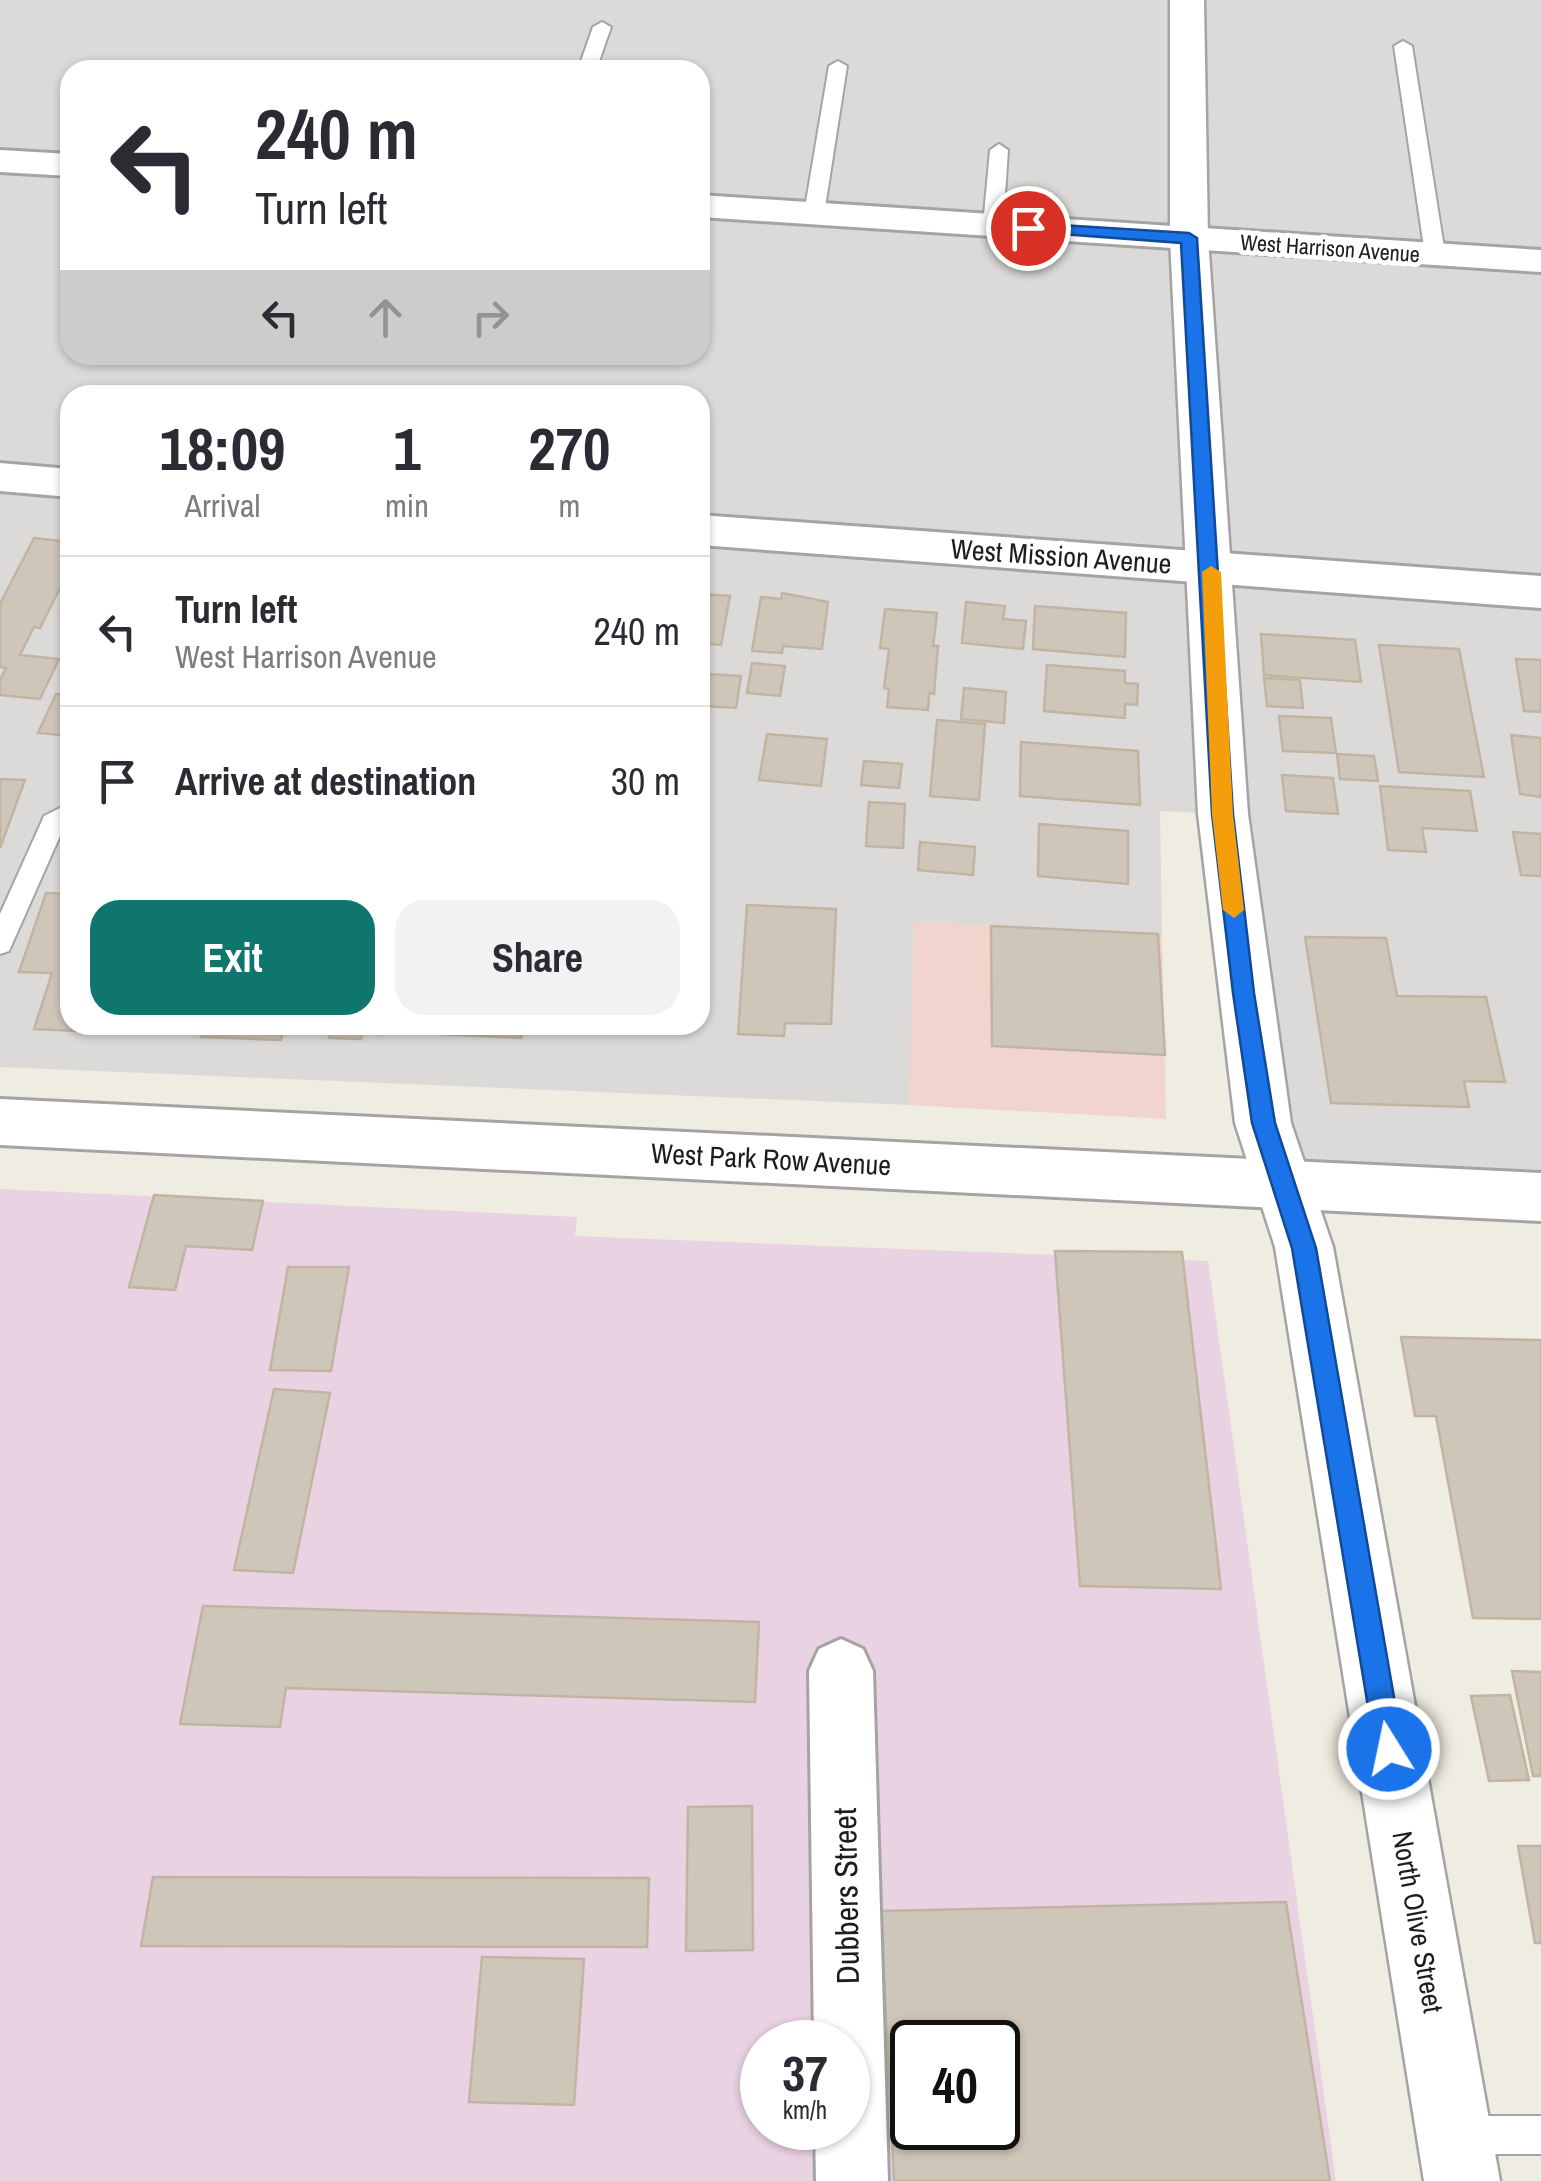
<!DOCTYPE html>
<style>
:root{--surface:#fff;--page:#f2f2f3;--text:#2b2b33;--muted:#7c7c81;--line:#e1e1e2;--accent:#0f766e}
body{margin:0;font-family:"Archivo Narrow",sans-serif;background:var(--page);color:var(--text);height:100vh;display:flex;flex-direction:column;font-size:38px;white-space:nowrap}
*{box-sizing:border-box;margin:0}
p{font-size:32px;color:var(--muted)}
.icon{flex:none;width:55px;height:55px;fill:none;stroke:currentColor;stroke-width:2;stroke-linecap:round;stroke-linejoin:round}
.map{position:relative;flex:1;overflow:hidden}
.side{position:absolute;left:60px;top:385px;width:650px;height:650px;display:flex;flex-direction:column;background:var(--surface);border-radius:30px;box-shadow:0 2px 8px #0004}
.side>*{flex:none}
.guide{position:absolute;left:60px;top:60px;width:650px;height:305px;border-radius:30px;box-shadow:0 2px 8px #0004;background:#fff;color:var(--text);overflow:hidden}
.speed{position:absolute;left:740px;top:2020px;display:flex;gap:20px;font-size:50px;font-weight:700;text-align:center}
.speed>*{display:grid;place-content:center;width:130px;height:130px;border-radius:50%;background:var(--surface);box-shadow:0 2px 8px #0004;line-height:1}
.speed small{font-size:25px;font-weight:400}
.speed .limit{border:5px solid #111;border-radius:15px;background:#fff;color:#111}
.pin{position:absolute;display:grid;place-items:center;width:85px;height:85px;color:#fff;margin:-42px;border:5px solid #fff;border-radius:50%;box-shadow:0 2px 10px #0007}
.me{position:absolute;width:110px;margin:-55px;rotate:350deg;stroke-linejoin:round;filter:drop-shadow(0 0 8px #0008)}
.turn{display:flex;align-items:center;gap:35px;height:210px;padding:0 30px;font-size:45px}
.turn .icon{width:130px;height:130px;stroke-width:2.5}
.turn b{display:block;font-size:70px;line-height:85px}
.lanes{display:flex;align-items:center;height:95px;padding:0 30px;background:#0003;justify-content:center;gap:50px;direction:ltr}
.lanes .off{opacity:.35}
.eta{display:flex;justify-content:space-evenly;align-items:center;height:170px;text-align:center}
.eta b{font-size:60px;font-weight:700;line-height:70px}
.button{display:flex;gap:20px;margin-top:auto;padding:20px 30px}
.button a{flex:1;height:115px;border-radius:30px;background:var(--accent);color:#fff;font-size:40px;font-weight:700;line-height:115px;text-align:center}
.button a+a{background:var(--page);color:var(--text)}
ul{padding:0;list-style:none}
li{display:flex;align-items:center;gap:30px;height:150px;padding:0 30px;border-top:2px solid var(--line)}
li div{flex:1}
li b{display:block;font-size:38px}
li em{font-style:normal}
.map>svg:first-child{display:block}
.residential{fill:#dbdad9;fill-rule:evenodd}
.commercial{fill:#f2d4ce}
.industrial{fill:#e9d2e2;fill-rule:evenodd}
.building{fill:#cfc6ba;stroke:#c2b4a2;stroke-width:2.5;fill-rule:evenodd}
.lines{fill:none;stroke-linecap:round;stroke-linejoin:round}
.service-casing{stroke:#a4a4a4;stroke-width:4}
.minor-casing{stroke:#a4a4a4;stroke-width:6}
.tertiary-casing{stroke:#a4a4a4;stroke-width:5}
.service{fill:#fff;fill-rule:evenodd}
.minor{fill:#fff;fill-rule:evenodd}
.tertiary{fill:#fff;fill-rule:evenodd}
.route{fill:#1a73e8;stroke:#114b97;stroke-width:2.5}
.slow{fill:#f59e0b}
.labels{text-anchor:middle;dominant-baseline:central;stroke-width:10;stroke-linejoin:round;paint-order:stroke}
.far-street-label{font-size:22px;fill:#1d1d1d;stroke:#fff}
.street-label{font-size:28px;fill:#1d1d1d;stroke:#fff}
.near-street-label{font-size:32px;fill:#1d1d1d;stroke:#fff}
</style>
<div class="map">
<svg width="1541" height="2181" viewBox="0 0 1541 2181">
<rect width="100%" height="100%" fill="#efece1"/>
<path class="residential" d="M0,0h1541v1197l-255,-12 -64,-371 -62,-3 2,123 -247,-12 -6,183 -909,-38zM70,70h630v285h-630zM70,395h630v630h-630z"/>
<polygon class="commercial" points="914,922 1162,934 1166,1119 909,1105"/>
<path class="industrial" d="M0,1189l577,28 -2,19 633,25 128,920h-1336zM762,2042h86v86h-86zM912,2042h86v86h-86z"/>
<g class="building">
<polygon points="34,538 70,542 70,585 62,584 40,628 34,627 20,655 59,659 40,699 0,695 0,680 6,668 0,667 0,604"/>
<polygon points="782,593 828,602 822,649 783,646 782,653 752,651 761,597 781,599"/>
<polygon points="700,594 730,596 721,645 700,643"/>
<polygon points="966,602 1005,606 1003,619 1026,621 1023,649 962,643"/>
<polygon points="1035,606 1126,613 1125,657 1033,649"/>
<polygon points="885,609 937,613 933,646 938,646 934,694 929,693 928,710 887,707 889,689 884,688 889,649 880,648"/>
<polygon points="1261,634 1355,640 1361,682 1264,675"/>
<polygon points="1379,645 1459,649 1484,777 1399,772"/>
<polygon points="1516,659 1541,660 1541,712 1524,711"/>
<polygon points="752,663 785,666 780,696 747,693"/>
<polygon points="1047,665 1125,671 1125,683 1138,684 1137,705 1125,704 1125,718 1044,711"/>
<polygon points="709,674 741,676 736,708 704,706"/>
<polygon points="1264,678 1300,680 1303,708 1267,706"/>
<polygon points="964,688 1006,692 1004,723 961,719"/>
<polygon points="56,694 70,695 70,736 38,733"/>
<polygon points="1279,716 1331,718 1336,753 1283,751"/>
<polygon points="937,720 985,724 979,800 930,796"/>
<polygon points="767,734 827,739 821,786 759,780"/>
<polygon points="1511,735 1541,738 1541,797 1520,794"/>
<polygon points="1021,742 1138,751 1140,805 1020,796"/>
<polygon points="1337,754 1374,756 1378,781 1340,779"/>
<polygon points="864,761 902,764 899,788 861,785"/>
<polygon points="1282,775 1333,778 1338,814 1286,811"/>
<polygon points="0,779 25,780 0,848"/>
<polygon points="1380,786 1470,791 1477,831 1422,828 1426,852 1388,850"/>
<polygon points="869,802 905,804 903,848 866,846"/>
<polygon points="1039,824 1128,831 1128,884 1038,876"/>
<polygon points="1513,832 1541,834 1541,876 1521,875"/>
<polygon points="920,842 975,847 973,875 918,870"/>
<polygon points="46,893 70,894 70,1025 124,1025 121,1033 34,1029 52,973 19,972"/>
<polygon points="747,905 836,909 831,1024 785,1023 784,1036 738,1034"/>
<polygon points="991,926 1158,934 1165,1055 992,1046"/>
<polygon points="1305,937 1386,938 1397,996 1486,997 1505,1082 1464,1081 1469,1107 1331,1103"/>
<polygon points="205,1025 285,1025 281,1040 201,1037"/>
<polygon points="310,1025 385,1025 383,1034 363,1032 361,1039 329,1038 331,1030 309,1030"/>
<polygon points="442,1025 523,1025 521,1038 441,1034"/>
<polygon points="154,1195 263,1201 252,1250 186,1246 175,1290 129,1287"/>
<polygon points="1055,1251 1182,1252 1221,1589 1080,1586"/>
<polygon points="288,1267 349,1267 331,1371 270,1370"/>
<polygon points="1401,1337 1541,1340 1541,1619 1473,1618 1436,1416 1415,1416"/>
<polygon points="274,1389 330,1393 293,1573 234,1570"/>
<polygon points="203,1606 759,1622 755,1702 286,1688 280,1727 180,1724"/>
<polygon points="1512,1671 1541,1672 1541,1776 1533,1776"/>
<polygon points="1510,1695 1529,1780 1489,1781 1471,1696"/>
<polygon points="752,1806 753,1950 686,1951 688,1807"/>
<polygon points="1518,1846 1541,1846 1541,1943 1535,1943"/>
<polygon points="153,1877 649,1878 647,1947 141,1946"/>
<path d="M1286,1902l44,279h-436l-13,-270zM912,2042h86v86h-86z"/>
<polygon points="482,1957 584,1959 574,2105 469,2102"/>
</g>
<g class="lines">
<g class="service-casing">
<g id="service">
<polygon points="602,22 611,27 596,70 578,70 593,27"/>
<polygon points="1403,41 1412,46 1445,254 1435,260 1425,254 1394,46"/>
<polygon points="838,61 847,66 824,214 814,220 804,214 829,66"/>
<polygon points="999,144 1008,150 1003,226 993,232 983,226 990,150"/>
<polygon points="70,803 70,825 63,829 9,951 0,954 0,914 41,823 44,816"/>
<polygon points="1456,2116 1541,2116 1541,2154 1456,2154 1443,2148 1437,2135 1443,2122"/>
</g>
</g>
<g class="minor-casing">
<g id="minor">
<polygon points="0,150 70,154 70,176 0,172"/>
<polygon points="700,195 1541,250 1541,272 700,217"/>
<polygon points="0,463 70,469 70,497 0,491"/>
<polygon points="700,515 1541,576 1541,608 700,545"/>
<polygon points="0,1099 1541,1173 1541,1221 0,1145"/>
<polygon points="841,1639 863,1649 873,1671 888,2181 816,2181 815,2128 848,2128 848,2042 814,2042 809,1671 819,1649"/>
</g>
</g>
<g class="tertiary-casing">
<polygon id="tertiary" points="1170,0 1204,0 1208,238 1248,814 1291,1123 1333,1247 1500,2181 1424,2181 1275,1247 1235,1123 1198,814 1170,238"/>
</g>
<use href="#service" class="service"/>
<use href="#minor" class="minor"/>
<use href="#tertiary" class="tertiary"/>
</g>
<polygon class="route" points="1028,223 1189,233 1197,238 1233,814 1254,993 1275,1123 1316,1248 1403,1749 1399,1759 1389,1763 1379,1759 1375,1749 1292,1248 1252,1123 1233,993 1212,814 1181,243 1022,231 1022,224"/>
<polygon class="slow" points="1211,566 1221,572 1233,814 1244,910 1234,918 1223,910 1212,814 1202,572"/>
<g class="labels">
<g class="far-street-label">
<text transform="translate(1330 248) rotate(4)">West Harrison Avenue</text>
</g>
<g class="street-label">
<text transform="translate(1061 556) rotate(4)">West Mission Avenue</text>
<text transform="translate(771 1159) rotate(3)">West Park Row Avenue</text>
<text transform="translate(1418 1922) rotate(80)">North Olive Street</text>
</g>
<g class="near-street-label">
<text transform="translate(846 1896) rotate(-91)">Dubbers Street</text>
</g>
</g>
</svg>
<div class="speed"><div>37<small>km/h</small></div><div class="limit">40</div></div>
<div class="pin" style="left:1028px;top:228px;background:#d93025"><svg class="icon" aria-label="arrive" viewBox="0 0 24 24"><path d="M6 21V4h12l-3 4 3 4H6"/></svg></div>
<svg class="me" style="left:1389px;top:1749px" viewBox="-20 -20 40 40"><circle r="17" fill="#1a73e8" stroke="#fff" stroke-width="3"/><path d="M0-11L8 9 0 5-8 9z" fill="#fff"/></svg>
<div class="guide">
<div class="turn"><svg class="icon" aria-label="left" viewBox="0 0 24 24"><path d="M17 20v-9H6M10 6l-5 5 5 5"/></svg><div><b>240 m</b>Turn left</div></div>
<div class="lanes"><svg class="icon" aria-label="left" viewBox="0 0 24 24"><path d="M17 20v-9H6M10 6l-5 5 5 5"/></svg><svg class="icon off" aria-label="ahead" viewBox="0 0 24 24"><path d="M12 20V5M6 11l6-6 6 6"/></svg><svg class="icon off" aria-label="right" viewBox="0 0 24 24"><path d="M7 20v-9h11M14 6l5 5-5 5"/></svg></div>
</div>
<section class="side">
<div class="eta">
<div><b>18:09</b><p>Arrival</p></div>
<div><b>1</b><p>min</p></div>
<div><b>270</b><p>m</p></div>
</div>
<ul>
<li><svg class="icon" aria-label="left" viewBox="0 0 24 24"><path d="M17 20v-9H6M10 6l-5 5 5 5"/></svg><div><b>Turn left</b><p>West Harrison Avenue</p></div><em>240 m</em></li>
<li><svg class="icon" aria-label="arrive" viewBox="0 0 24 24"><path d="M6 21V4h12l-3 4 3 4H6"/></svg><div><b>Arrive at destination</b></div><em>30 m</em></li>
</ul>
<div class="button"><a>Exit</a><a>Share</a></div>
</section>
</div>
